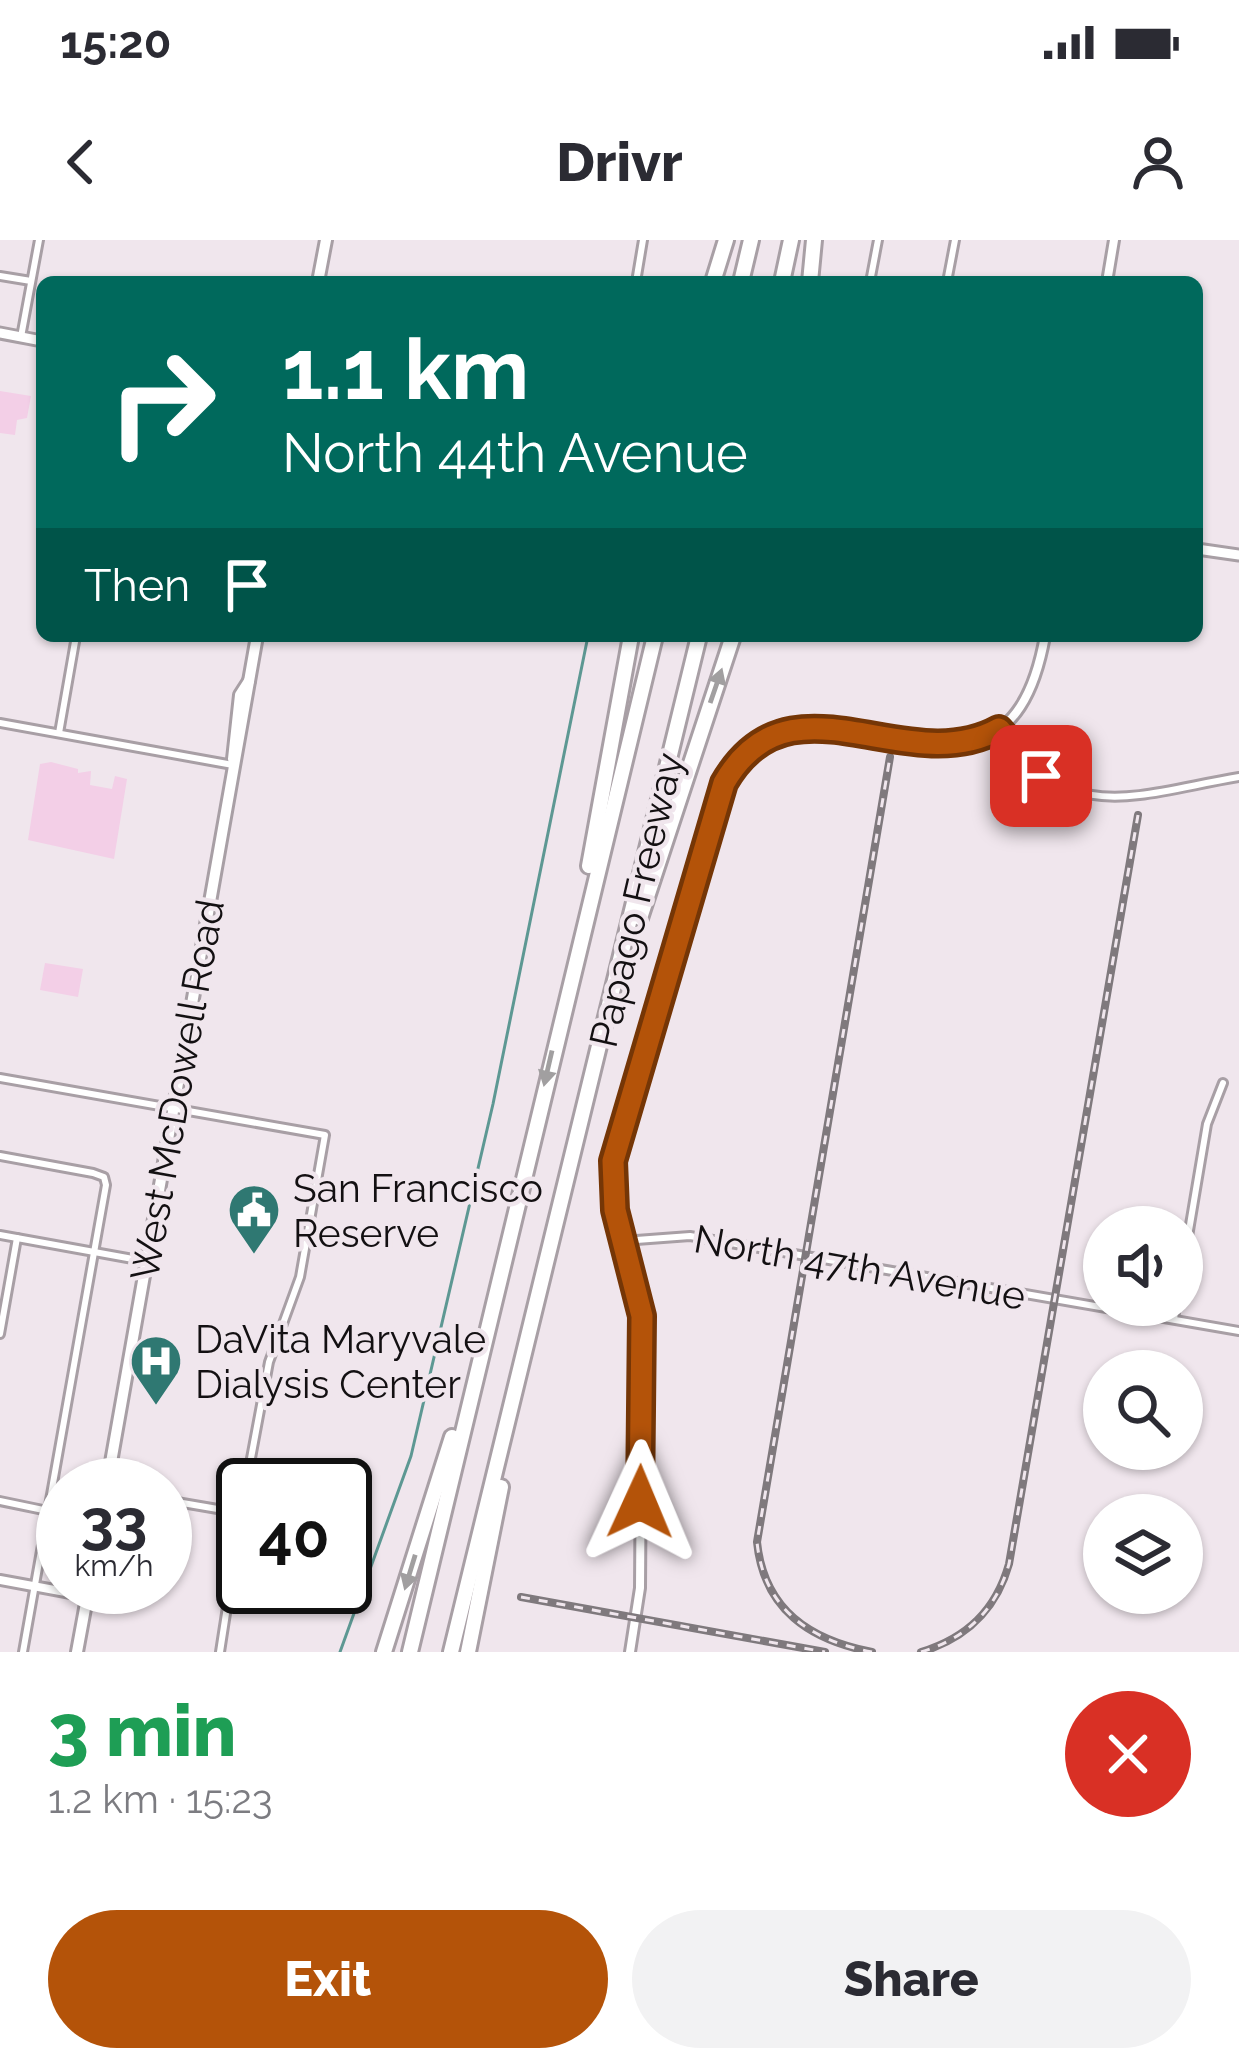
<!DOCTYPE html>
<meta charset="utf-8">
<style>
:root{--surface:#fff;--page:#f2f2f3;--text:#2b2b33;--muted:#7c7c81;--accent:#b45309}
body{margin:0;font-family:Raleway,sans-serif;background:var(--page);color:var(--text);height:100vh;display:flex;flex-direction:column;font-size:45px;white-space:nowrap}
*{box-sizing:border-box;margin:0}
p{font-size:39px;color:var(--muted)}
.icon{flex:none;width:66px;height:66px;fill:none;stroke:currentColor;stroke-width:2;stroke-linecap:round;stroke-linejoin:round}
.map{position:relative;height:1412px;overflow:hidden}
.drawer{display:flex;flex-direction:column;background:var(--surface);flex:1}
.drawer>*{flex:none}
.banner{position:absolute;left:36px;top:36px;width:1167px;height:366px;border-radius:18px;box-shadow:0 3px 9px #0004;background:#00695c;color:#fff;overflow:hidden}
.buttons{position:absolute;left:1083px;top:966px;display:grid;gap:24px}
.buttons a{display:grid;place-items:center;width:120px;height:120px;border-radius:50%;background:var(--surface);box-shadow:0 3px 9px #0004;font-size:60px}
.speed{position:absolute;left:36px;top:1218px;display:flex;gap:24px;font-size:60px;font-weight:700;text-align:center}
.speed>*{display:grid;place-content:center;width:156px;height:156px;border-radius:50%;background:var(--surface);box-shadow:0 3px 9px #0004;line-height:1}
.speed small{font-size:30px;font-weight:400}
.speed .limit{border:6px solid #111;border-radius:18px;background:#fff;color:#111}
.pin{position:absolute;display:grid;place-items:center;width:102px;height:102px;color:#fff;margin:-51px;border-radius:24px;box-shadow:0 6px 18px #0006}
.me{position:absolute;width:132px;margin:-66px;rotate:1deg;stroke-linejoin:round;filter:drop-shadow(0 0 9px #0008)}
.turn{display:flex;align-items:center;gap:42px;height:252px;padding:0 48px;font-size:54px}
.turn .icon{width:156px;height:156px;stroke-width:2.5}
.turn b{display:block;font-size:84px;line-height:102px}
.then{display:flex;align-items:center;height:114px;padding:0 48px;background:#0003;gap:24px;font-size:45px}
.round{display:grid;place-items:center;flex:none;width:126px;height:126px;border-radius:63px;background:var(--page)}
.head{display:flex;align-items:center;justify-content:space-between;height:204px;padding:0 48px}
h1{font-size:72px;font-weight:800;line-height:90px;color:#1e9e55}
.button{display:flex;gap:24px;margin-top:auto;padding:24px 48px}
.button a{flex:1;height:138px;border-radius:72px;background:var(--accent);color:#fff;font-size:48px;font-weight:800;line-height:138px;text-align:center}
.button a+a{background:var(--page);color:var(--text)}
.status{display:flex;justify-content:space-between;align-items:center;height:84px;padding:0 60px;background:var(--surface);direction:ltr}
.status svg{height:33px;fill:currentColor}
header{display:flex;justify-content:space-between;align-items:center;height:156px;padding:0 48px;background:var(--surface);font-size:54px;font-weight:800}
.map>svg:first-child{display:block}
.green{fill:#f3cfe7}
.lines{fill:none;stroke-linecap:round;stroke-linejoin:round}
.stream{stroke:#5d9893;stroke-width:3}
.minor-casing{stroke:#a89fa5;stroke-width:12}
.tertiary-casing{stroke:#a89fa5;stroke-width:14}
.secondary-casing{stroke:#a89fa5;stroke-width:15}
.primary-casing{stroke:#a89fa5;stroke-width:16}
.motorway-casing{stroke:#a89fa5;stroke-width:20}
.minor{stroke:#fff;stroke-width:6}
.tertiary{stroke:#fff;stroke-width:8}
.secondary{stroke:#fff;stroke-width:9}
.primary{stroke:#fff;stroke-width:10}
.motorway{stroke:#fff;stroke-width:14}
.rail-casing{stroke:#7f797d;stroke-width:8}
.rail{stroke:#f0e6ed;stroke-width:3;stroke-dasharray:9;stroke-linecap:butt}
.oneway{fill:#a19fa0}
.route-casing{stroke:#753606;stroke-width:30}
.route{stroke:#b45309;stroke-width:21}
.labels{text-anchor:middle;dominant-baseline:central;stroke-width:9;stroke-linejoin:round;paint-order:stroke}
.street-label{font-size:39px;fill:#131012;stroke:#f0e6ed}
.poi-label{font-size:39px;fill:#131012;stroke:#f0e6ed;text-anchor:start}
</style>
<div class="status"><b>15:20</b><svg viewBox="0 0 49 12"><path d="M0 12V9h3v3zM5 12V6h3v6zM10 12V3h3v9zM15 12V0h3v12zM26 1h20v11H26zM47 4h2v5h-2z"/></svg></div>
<header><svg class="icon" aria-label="back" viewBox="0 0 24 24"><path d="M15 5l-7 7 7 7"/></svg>Drivr<svg class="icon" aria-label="person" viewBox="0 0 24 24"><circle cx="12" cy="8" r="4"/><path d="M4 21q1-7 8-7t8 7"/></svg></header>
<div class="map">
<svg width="1239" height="1412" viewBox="0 0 1239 1412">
<rect width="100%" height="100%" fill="#f0e6ed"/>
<g class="green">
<polygon points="0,151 31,156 27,178 17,180 15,195 0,193"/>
<polygon points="51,522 78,529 78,533 91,531 90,545 112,549 115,536 127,539 114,619 28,600 40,524"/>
<polygon points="45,723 83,729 78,757 40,750"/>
</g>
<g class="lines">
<polyline class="stream" points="340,1412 411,1216 493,864 588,396"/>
<g class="minor-casing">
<g id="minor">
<polyline points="0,36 31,41"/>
<polyline points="636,42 643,0"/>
<polyline points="870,42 878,0"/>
<polyline points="947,42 955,0"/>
<polyline points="21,97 39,0"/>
<polyline points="0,483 233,525"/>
<path d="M999,489c71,99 138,65 240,48"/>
<polyline points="59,493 76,396"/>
<polyline points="0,838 325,895 300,1037 269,1122 246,1245"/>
<polyline points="0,916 93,933 104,937 106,945 23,1412"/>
<polyline points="0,995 144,1021"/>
<polyline points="623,1001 690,996 1239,1091"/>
<polyline points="1182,1032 1207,884 1223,843"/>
<polyline points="1174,1079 1176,1065"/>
<polyline points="0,1094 17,998"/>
<polyline points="165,1260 241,1273"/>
<polyline points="0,1261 48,1271"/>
<polyline points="220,1412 243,1264"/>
</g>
</g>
<g class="tertiary-casing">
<g id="tertiary">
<polyline points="1107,42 1114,0"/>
<polyline points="0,1340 87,1356"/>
<path d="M630,1412l10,-64 2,-272 -27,-106 -2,-49 111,-378c87,-148 280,83 321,-147"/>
</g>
</g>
<g class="secondary-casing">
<g id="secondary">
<polyline points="0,93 42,101"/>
<polyline points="1197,309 1239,315"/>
</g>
</g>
<g class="primary-casing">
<g id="primary">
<polyline points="318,42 326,0"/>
<polyline points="233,519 240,455 249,441"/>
<polyline points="107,1245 257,396"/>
<polyline points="77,1412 89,1347"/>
</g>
</g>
<g class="motorway-casing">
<g id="motorway">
<polyline points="713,42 726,0"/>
<polyline points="741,42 751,0"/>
<polyline points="782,42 791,0"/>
<polyline points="810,42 814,0"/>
<polyline points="589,626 631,396"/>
<polyline points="640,678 733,396"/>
<polyline points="384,1412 452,1197"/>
<polyline points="410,1412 655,396"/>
<polyline points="451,1412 699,396"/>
<polyline points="468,1412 501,1247"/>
</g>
</g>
<use href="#minor" class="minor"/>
<use href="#tertiary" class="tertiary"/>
<use href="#secondary" class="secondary"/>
<use href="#primary" class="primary"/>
<use href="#motorway" class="motorway"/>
<g class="rail-casing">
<g id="rail">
<polyline points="521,1357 825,1412"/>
<path d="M872,1412c-62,-12 -108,-42 -115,-110l133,-785"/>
<path d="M921,1412c46,-14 75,-42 88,-88l129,-749"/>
</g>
</g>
<use href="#rail" class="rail"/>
</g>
<defs><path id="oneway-solid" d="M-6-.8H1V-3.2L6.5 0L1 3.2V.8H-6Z" transform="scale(3)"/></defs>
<g class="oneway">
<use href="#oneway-solid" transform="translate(716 446) rotate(-71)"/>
<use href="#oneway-solid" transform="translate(548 828) rotate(103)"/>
<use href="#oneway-solid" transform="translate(410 1332) rotate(107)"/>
</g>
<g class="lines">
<g class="route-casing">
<path id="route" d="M640,1262l2,-186 -27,-106 -2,-49 111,-378c67,-116 181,-2 275,-54l42,47"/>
</g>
<use href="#route" class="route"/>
</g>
<defs>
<g id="civic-pin" transform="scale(2.7)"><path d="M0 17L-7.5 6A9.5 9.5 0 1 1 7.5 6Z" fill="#2f7872" stroke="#f0e6ed"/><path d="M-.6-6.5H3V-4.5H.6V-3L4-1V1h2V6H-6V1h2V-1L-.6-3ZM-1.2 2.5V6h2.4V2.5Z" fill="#fff"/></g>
<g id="hospital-pin" transform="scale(2.7)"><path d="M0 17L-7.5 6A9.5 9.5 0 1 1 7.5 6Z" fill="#2f7872" stroke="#f0e6ed"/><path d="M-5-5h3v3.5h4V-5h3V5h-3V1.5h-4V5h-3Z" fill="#fff"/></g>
</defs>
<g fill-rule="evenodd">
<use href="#civic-pin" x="254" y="970"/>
<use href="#hospital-pin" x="156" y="1121"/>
</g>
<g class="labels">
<g class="street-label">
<text transform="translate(636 660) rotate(-77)">Papago Freeway</text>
<text transform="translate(177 850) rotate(-80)">West McDowell Road</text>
<text transform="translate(860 1027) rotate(10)">North 47th Avenue</text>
</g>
<g class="poi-label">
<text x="293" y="948">San Francisco<tspan x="293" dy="45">Reserve</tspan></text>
<text x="195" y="1099">DaVita Maryvale<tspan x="195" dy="45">Dialysis Center</tspan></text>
</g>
</g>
</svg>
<div class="buttons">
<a><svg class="icon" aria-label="sound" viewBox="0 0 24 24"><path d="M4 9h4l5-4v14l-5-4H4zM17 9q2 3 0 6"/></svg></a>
<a><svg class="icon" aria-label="search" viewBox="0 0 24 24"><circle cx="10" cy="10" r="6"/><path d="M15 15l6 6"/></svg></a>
<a><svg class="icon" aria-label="layers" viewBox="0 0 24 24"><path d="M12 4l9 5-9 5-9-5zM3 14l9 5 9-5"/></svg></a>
</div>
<div class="speed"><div>33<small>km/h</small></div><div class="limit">40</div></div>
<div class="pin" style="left:1041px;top:536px;background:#d93025"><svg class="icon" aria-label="arrive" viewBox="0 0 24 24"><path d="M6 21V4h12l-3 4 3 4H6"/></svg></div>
<svg class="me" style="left:640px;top:1262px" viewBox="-20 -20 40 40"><path d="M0-17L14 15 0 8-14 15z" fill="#b45309" stroke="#fff" stroke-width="4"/></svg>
<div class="banner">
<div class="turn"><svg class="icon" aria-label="right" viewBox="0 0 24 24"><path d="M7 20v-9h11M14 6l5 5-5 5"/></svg><div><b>1.1 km</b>North 44th Avenue</div></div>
<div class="then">Then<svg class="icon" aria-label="arrive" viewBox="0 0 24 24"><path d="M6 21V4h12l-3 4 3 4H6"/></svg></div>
</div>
</div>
<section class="drawer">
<div class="head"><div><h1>3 min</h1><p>1.2 km · 15:23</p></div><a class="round" style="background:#d93025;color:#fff"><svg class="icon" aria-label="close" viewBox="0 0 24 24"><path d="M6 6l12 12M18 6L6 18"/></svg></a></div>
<div class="button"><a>Exit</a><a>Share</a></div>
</section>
